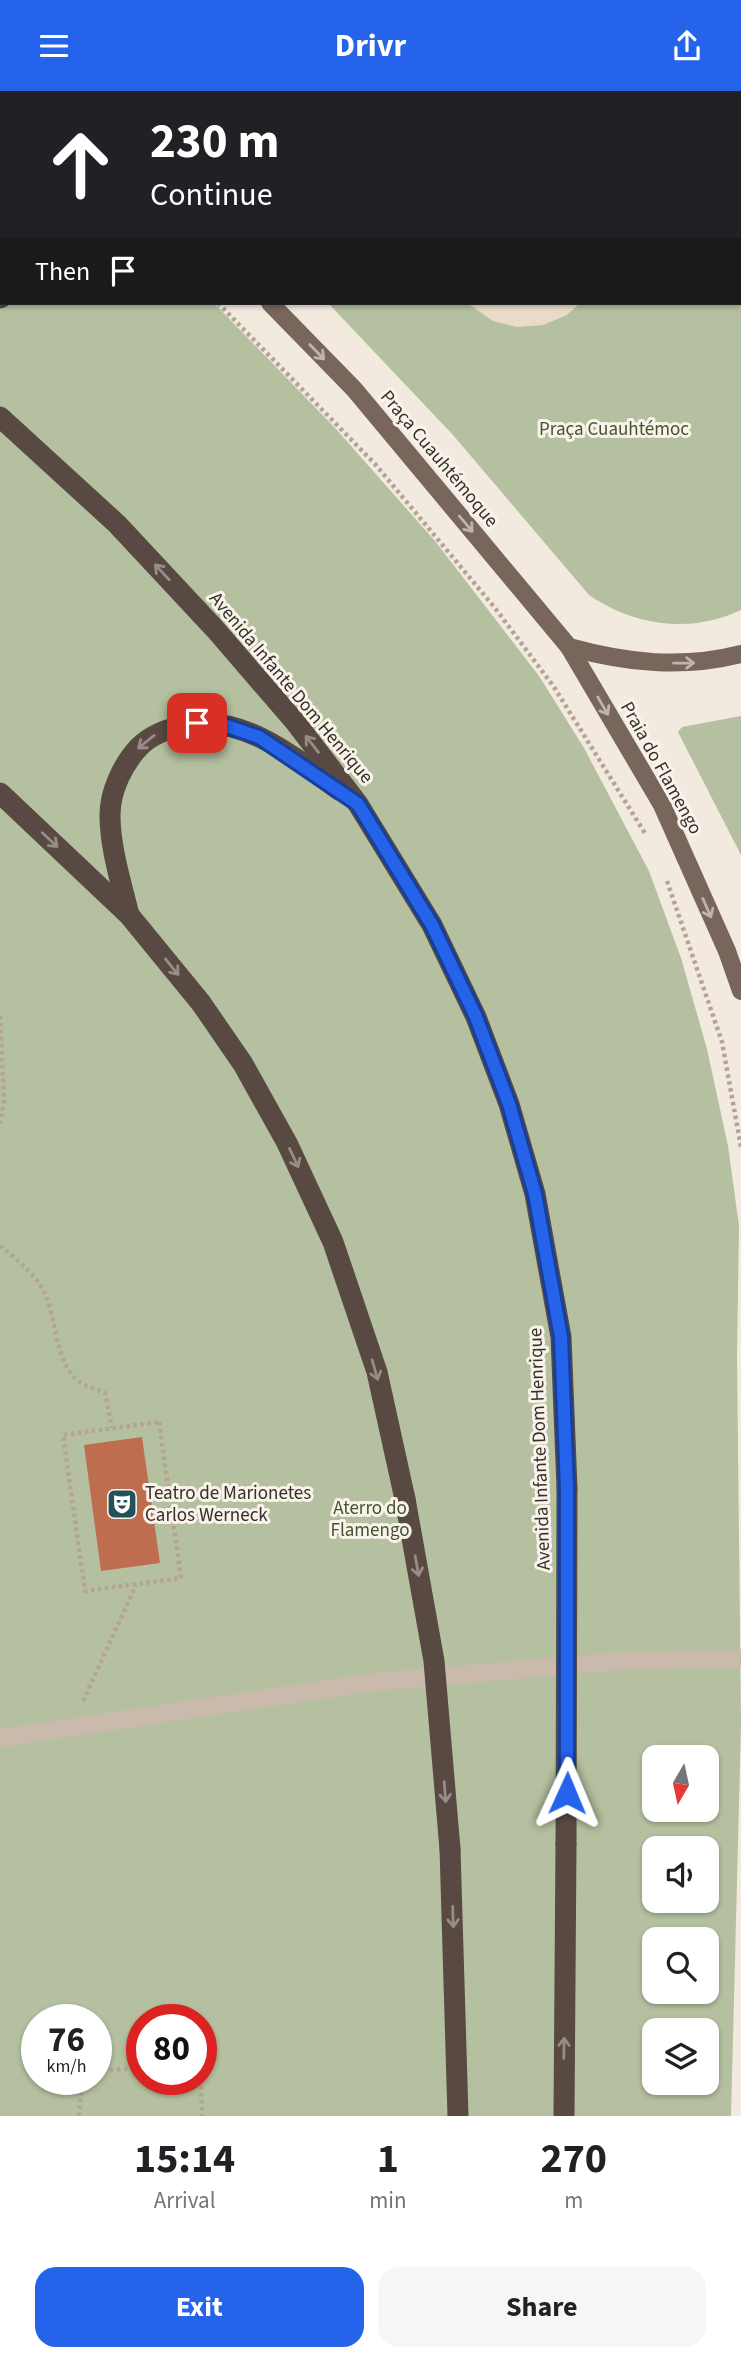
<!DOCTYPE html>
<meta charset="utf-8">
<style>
:root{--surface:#fff;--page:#f6f6f6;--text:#202124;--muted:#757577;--accent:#2563eb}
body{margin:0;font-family:"Source Sans 3",sans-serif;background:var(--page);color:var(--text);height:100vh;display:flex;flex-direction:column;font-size:26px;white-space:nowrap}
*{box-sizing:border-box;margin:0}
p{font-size:23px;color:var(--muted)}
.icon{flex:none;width:38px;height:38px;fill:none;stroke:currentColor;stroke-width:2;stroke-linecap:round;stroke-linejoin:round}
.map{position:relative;height:2025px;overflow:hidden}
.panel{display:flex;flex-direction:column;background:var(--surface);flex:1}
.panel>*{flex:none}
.banner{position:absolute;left:0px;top:0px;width:742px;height:214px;box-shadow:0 2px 5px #0004;background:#202124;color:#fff;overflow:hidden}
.needle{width:46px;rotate:189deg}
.controls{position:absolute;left:642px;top:1654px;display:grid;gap:14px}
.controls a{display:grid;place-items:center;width:77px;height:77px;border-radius:14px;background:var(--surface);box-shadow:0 2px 5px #0004;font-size:35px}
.speed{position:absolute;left:21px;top:1913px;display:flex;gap:14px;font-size:35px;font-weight:700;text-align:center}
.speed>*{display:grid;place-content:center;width:91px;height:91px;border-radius:50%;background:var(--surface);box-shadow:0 2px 5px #0004;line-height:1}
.speed small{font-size:18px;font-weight:400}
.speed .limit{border:10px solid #d22;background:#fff;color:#111}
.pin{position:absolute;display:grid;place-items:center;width:60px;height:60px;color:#fff;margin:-30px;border-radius:14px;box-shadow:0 4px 10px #0006}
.me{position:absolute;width:77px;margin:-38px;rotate:1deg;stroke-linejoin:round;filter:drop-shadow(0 0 5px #0008)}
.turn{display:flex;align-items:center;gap:24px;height:147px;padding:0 35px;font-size:32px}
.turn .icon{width:91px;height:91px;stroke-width:2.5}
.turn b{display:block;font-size:49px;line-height:60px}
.then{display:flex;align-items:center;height:66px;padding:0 35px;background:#0003;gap:14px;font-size:26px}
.eta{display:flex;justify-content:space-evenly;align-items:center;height:119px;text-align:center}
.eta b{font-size:42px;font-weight:700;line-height:49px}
.action{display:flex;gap:14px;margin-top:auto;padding:14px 35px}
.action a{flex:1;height:80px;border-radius:21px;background:var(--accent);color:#fff;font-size:28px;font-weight:700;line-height:80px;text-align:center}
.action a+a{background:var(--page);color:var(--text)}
header{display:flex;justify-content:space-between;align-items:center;height:91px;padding:0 35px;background:var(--accent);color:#fff;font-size:32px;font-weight:700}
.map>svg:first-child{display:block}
.green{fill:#b4c09f;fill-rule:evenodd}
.plaza{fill:#e9dbc7}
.building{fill:#bf6d4f}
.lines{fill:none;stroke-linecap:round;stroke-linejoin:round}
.path{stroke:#b5a495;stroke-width:4.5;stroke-dasharray:3.5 3.5;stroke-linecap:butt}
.minor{stroke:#c9baab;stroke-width:18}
.major{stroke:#78665c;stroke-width:18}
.highway{stroke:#584942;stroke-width:21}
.highway-bridge{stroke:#584942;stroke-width:21}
.oneway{stroke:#bfb4ab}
.oneway2{stroke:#988d86}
.route-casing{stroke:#184099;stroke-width:18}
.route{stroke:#2563eb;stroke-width:12}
.labels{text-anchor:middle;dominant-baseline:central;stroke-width:6;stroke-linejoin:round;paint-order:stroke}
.park-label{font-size:19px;fill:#46542f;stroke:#f9f3eb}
.street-label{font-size:19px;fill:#372f2a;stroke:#f9f3eb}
.poi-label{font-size:19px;fill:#372f2a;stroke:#f9f3eb;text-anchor:start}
</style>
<header><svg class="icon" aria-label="menu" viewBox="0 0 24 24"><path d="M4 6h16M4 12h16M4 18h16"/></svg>Drivr<svg class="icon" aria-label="share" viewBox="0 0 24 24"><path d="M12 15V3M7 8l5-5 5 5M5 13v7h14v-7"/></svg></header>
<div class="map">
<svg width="741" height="2025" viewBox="0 0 741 2025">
<rect width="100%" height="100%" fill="#f2e9df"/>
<g class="green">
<path d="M175,0h566v519c-50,24 -107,16 -152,-15l-136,-160 -125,-132h412v-210z"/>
<path d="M0,44l2,168h212l122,126 99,112 104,135 45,72 65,123 32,87 26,91 21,97 11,80 -2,130 4,368 -10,392h-731zM654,1666h53v52h-53zM654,1757h53v53h-53zM654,1848h53v52h-53zM37,1928h59v60h-59zM142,1928h59v60h-59zM654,1939h53v53h-53z"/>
<polygon points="741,625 741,764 678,641 682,636"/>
</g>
<polygon class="plaza" points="467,212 580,212 567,224 543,234 517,236 493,230"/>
<polygon class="building" points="142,1346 160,1472 101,1480 84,1354"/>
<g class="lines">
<g class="path">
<polyline points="218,212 375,373 495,517 554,596 646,744"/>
<polyline points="667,790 722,951 741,1056"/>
<polyline points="0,925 4,1009 0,1033"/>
<path d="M0,1155c15,12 32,25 42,42 16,28 11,69 34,91 7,7 20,10 29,14l7,35"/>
<polygon points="159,1331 181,1487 85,1500 63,1344"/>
<polyline points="83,1610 136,1494"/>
<polyline points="96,1981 142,1976"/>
<polyline points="201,1988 202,2025"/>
<polyline points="79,2025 82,1988"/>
</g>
<polyline class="minor" points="0,1647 374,1591 622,1570 741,1567"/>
<g class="major">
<polyline points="28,0 30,2"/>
<polyline points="144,2 144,0"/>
<polyline points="270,212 354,298 569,556 662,714 727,860 741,900"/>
<path d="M569,556c58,16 113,22 172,7"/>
</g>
<g class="highway">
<polyline points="0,207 2,206"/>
<polyline points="0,326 117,433 215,538 296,632 358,713 432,834 476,926 509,1013 535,1103 561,1246 567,1397"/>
<polyline points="0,702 129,824 201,912 243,973 287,1052 333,1151 377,1281 405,1408"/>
<path d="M129,824c-8,-33 -19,-67 -19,-100 0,-24 13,-51 29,-68 13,-13 30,-19 48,-22 59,-10 108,33 152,65"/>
<polyline points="450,1758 458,2025"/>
<polyline points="564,2025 566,1753"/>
</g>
<g class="highway-bridge">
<polyline points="405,1408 434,1570 450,1758"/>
<polyline points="566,1753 567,1397"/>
</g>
</g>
<defs><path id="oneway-shaft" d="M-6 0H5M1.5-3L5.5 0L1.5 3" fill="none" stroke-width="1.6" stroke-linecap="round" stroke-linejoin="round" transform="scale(1.75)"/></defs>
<g class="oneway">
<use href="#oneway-shaft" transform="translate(317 261) rotate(46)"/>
<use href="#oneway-shaft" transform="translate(466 433) rotate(50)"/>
<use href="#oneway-shaft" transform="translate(684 572) rotate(-1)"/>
<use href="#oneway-shaft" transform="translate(603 615) rotate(60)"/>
<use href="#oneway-shaft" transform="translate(707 817) rotate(66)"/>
</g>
<g class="oneway2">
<use href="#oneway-shaft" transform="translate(162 481) rotate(-133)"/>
<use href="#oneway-shaft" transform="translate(146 651) rotate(141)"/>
<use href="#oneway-shaft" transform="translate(312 653) rotate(-128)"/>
<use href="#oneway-shaft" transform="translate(50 749) rotate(43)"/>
<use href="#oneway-shaft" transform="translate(172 876) rotate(51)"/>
<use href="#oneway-shaft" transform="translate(294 1067) rotate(65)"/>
<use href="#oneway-shaft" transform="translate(375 1279) rotate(74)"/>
<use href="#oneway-shaft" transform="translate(417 1475) rotate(80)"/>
<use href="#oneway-shaft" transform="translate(445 1701) rotate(85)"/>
<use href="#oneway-shaft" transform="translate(453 1826) rotate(88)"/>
<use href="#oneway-shaft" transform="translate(564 1957) rotate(-89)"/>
</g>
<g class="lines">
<g class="route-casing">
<polyline id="route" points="197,632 218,632 259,646 358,713 432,834 476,926 509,1013 535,1103 561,1246 567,1397 567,1702"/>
</g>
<use href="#route" class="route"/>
</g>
<defs>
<g id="theatre-square" transform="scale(1.575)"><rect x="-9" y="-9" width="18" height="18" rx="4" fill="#215257" stroke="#f9f3eb"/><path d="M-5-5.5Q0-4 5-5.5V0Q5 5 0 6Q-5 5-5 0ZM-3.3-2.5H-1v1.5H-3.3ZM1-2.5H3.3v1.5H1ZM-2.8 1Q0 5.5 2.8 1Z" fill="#fff"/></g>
</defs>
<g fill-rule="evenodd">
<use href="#theatre-square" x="122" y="1413"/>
</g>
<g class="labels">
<g class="park-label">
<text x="614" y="338">Praça Cuauhtémoc</text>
<text x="370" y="1417">Aterro do<tspan x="370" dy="22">Flamengo</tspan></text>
</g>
<g class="street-label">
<text transform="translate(439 368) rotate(50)">Praça Cuauhtémoque</text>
<text transform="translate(291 597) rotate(50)">Avenida Infante Dom Henrique</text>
<text transform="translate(661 677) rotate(61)">Praia do Flamengo</text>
<text transform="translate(540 1358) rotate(-92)">Avenida Infante Dom Henrique</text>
</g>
<g class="poi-label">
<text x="145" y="1402">Teatro de Marionetes<tspan x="145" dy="22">Carlos Werneck</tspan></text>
</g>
</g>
</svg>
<div class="controls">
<a><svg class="needle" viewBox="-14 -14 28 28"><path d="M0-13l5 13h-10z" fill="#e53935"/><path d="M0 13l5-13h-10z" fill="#757577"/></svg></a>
<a><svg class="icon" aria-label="sound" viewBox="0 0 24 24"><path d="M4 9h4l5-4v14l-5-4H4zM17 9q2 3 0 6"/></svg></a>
<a><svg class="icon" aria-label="search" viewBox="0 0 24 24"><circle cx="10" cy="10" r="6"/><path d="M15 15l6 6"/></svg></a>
<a><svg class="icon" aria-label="layers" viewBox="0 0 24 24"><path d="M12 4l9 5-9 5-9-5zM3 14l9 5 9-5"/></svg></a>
</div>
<div class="speed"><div>76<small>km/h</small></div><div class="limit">80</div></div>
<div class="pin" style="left:197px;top:632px;background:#d93025"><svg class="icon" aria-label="arrive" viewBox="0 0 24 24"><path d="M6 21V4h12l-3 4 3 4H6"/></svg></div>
<svg class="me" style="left:567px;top:1702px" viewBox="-20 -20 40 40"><path d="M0-17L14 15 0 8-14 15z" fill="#2563eb" stroke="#fff" stroke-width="4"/></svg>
<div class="banner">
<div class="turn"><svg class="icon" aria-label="ahead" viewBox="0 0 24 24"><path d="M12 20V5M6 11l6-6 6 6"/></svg><div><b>230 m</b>Continue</div></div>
<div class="then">Then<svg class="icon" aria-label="arrive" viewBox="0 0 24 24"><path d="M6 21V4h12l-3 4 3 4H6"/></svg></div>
</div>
</div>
<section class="panel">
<div class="eta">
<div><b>15:14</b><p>Arrival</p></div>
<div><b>1</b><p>min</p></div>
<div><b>270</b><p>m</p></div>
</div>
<div class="action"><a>Exit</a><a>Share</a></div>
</section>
